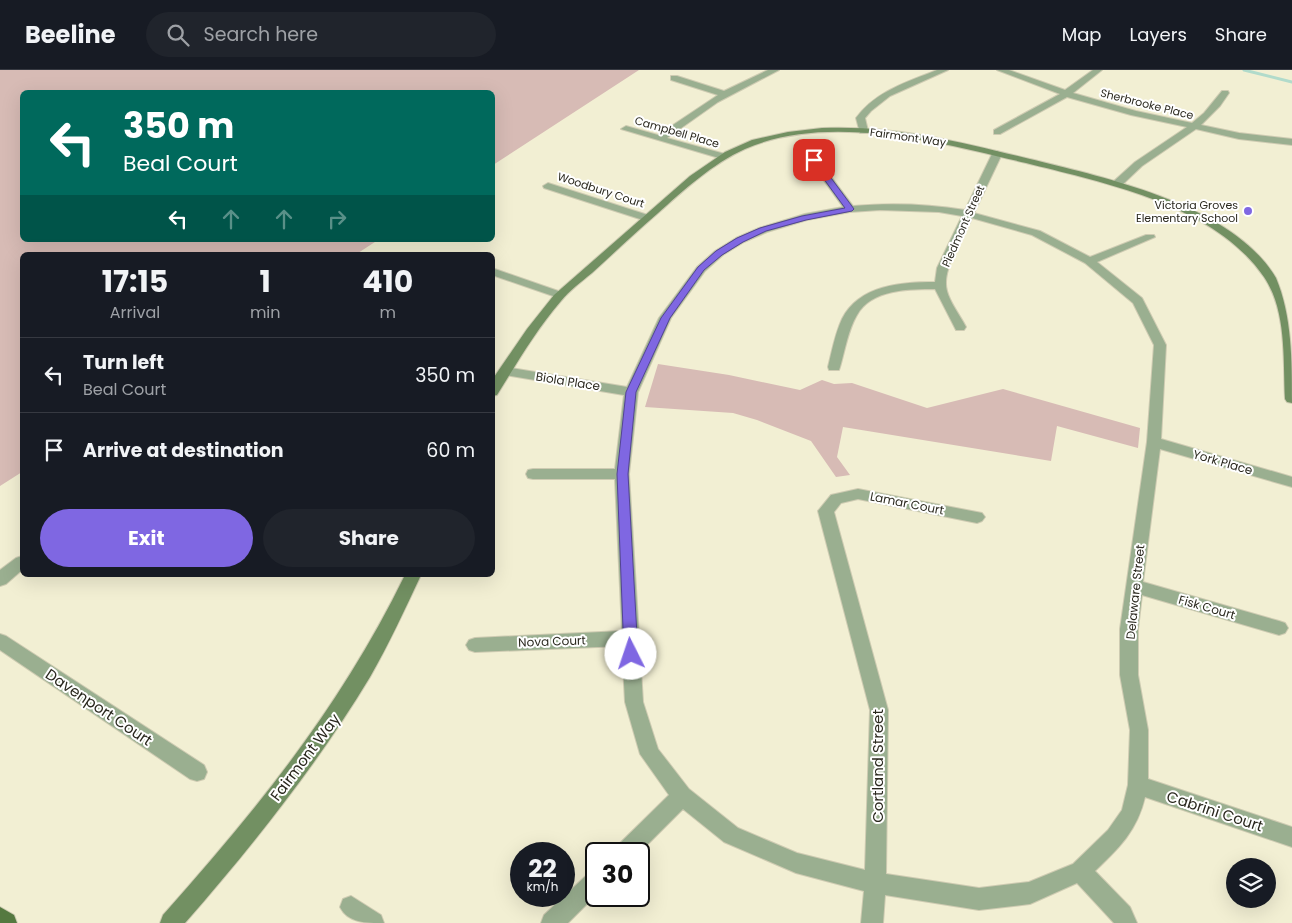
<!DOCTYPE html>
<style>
:root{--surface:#171b24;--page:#20242c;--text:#f1f3f6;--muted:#9ea1a6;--line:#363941;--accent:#7f67e2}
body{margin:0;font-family:Poppins,sans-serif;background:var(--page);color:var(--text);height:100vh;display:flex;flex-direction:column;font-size:19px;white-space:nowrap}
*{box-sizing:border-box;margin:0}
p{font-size:16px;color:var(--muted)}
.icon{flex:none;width:28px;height:28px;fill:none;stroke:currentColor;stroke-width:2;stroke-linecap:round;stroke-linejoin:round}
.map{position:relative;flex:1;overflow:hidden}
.panel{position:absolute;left:20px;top:182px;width:475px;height:325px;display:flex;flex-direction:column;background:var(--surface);border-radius:8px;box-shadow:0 5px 20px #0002}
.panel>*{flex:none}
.top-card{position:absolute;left:20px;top:20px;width:475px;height:152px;border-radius:8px;box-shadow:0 5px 20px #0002;background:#00695c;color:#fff;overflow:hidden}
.tools{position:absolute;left:1226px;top:788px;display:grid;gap:10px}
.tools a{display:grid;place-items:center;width:50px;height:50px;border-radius:50%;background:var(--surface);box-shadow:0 5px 20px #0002;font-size:25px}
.speed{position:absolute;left:510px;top:772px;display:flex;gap:10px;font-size:25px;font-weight:700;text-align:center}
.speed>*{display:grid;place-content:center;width:65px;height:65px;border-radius:50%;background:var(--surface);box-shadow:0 5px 20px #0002;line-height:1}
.speed small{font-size:12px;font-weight:400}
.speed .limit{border:2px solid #111;border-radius:8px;background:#fff;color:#111}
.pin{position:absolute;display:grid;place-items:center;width:42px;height:42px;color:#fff;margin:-21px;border-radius:10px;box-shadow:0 2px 8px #0006}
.me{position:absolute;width:55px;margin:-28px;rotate:356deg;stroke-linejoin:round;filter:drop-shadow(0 0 4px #0008)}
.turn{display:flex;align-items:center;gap:18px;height:105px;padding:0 20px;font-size:22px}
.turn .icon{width:65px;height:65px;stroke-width:2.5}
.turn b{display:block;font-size:35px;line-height:42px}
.lanes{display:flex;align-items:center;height:48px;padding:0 20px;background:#0003;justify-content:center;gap:25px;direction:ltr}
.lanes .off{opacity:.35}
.eta{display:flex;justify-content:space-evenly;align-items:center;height:85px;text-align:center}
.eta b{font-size:30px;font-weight:700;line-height:35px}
.action{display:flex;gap:10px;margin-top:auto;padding:10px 20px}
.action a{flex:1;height:58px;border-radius:30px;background:var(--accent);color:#fff;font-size:20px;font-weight:700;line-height:58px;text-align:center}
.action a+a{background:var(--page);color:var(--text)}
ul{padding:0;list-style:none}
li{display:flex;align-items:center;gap:15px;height:75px;padding:0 20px;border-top:1px solid var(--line)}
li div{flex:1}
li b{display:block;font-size:19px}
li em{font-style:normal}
header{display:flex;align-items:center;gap:30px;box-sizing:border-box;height:70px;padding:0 25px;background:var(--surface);border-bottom:1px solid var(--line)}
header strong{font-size:24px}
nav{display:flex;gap:28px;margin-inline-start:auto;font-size:18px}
.search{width:350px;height:45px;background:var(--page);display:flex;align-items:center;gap:12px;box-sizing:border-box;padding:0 18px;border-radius:28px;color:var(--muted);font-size:19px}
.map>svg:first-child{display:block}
.green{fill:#d7bbb5}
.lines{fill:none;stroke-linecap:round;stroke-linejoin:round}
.stream{stroke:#b1dbcb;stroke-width:3}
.street-casing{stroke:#cecbb2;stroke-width:2}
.secondary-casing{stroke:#cecbb2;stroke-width:2}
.primary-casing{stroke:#cecbb2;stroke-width:2}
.street{fill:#9aaf90;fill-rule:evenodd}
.secondary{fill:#729062;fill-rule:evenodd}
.primary{fill:#557940;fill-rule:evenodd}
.route{fill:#7f67e2;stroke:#534393}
.poi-dot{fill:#7f67e2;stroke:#fff;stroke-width:2}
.labels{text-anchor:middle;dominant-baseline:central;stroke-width:4;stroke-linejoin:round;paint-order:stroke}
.far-street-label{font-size:11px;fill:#2a281e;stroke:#fff}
.far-poi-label{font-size:11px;fill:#2a281e;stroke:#fff;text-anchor:end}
.street-label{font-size:12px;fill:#2a281e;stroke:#fff}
.near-street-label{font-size:15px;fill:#2a281e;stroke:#fff}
</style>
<header>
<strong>Beeline</strong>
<div class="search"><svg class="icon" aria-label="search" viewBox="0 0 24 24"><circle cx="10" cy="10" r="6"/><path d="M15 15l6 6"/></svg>Search here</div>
<nav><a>Map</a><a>Layers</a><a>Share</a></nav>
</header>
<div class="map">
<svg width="1292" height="853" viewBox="0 0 1292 853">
<rect width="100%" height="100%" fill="#f2efd3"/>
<g class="green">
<polygon points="0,0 639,0 493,95 492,22 22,22 22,170 378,170 355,185 22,185 22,402 0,416"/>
<polygon points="658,294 729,305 800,320 822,310 834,314 852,313 927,338 1003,319 1140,358 1138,378 1057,356 1051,391 843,357 837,387 850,405 836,407 811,371 757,350 733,343 645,337"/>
</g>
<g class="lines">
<polyline class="stream" points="1244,0 1292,12"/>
<g class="street-casing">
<g id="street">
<polygon points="768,0 779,0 718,32 667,68 725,84 725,88 719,88 621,59 626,56 658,65 718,25 671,10 671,6 677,6 724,21"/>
<path d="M937,0h11l-58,26 -19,15 -6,7 3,13 -2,2h-6l-4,-15c20,-27 51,-36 81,-48z"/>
<polygon points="997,0 1009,0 1065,20 1093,0 1102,0 1073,23 1136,41 1192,53 1204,43 1222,21 1228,21 1229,23 1220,36 1201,55 1239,63 1292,69 1292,75 1239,69 1196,59 1142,96 1122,115 1114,115 1114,111 1135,92 1187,57 1131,45 1067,27 1000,64 994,64 994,60 1060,24"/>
<path d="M997,81l5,3 -28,59 66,18 50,26 56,-22h8l1,2 -58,25 45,36 24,47 -5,94 131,38v10l-132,-38 -17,133 136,39 6,2 3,5 -3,5 -6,2 -137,-40 -4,34v46l10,55v49l144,48v20l-147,-50c-8,34 -26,51 -50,74l35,36 7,16h-23l-37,-40 -47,21 -51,6 -94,-15 -2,28h-22l3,-32 -68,-18 -72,-31 -41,-33 -45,45h-25l3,-7 53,-52 -29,-41 -15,-52 -3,-56 -147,6 -6,-2 -3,-5 3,-5 6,-2 147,-7 -7,-152h-82l-5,-1 -2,-4 2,-4 5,-1h82l9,-74 -119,-20 -6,-4 6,-4 122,20 32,-69 38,-51 18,-16 21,-13 23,-10 46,-14 38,-7 -34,-47 2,-2h6l36,48c37,-3 75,-2 112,4l27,-56zM880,140l59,2 23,4 -25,52 -2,14c-33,0 -76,3 -93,37 -7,15 -10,32 -14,48l1,3h10l1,-3c5,-17 8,-37 17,-52 14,-26 53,-26 78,-26l21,41h8l2,-3c-6,-12 -20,-29 -20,-43 -1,-19 18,-48 26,-66l60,17 53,28 48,40 21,42 -7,97 -27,187v46l10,55 -2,55 -6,25 -14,20 -35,34 -44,18 -50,6 -93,-14 2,-164 -54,-198 7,-9 17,-4 119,24 5,-2 3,-4 -3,-4 -124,-24 -27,6 -13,16 52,199 -5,160 -68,-17 -59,-25 -49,-39 -31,-40 -15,-47 -14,-228 9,-82 33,-74 34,-47 18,-16 21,-13 23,-10 40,-12 43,-8z"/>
<polygon points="548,113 651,146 652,148 647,151 643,150 544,118 543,116"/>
<polygon points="492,198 564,223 566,225 560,229 556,227 492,205"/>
<polygon points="22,486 22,500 6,514 0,516 0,500 16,488"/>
<polygon points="0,564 6,566 204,695 207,702 204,709 197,711 190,709 0,580"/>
<polygon points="596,799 596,825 568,853 541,853 544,845 589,803"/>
<path d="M351,826l30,19 3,8c-18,0 -36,0 -44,-16l3,-8z"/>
</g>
</g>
<g class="secondary-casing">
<g id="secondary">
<path d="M822,58c74,-3 138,14 208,31 77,19 203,46 246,119 16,38 16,83 16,125l-5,-1 -2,-3c-2,-39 2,-88 -21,-122 -49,-72 -159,-94 -238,-114 -85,-20 -197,-51 -281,-14 -33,15 -61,41 -88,65 -22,19 -43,39 -65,59 -11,9 -22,17 -31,28 -25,29 -44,62 -64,94l-5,1v-16l35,-51 27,-34 136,-119 35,-24 27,-12 36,-8z"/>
<path d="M405,505h16c-16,34 -32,69 -51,102 -53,88 -117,168 -185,246h-25l3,-8c96,-108 178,-209 242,-340z"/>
</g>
</g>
<g class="primary-casing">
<polygon id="primary" points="0,837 14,845 17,853 0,853"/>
</g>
<use href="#street" class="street"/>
<use href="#secondary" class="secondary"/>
<use href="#primary" class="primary"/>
</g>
<polygon class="route" points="812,89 817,89 854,139 852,141 806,150 766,161 743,172 722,185 704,200 670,248 636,322 628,404 638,584 636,588 631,590 626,588 624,584 617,404 626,322 661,248 698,197 716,181 737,168 760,158 802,146 845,138 810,90"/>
<circle class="poi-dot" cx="1248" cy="141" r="5"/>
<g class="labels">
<g class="far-street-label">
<text transform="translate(1147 34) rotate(14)">Sherbrooke Place</text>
<text transform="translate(677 62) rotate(16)">Campbell Place</text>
<text transform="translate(908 67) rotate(8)">Fairmont Way</text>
<text transform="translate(601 120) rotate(18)">Woodbury Court</text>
<text transform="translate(963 156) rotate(-66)">Piedmont Street</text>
</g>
<g class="far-poi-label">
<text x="1238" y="135">Victoria Groves<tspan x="1238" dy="13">Elementary School</tspan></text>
</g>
<g class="street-label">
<text transform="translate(568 311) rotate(9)">Biola Place</text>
<text transform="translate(1223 392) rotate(16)">York Place</text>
<text transform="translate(907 433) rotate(11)">Lamar Court</text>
<text transform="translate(1135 522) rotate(-84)">Delaware Street</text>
<text transform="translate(1207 537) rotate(16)">Fisk Court</text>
<text transform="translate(552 571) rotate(-2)">Nova Court</text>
</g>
<g class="near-street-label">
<text transform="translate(99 637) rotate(34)">Davenport Court</text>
<text transform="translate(305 687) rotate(-53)">Fairmont Way</text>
<text transform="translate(877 696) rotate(-90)">Cortland Street</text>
<text transform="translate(1215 741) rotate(18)">Cabrini Court</text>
</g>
</g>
</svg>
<div class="tools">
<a><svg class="icon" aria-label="layers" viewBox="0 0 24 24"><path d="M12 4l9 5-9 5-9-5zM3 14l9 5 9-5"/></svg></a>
</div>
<div class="speed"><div>22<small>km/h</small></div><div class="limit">30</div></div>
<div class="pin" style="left:814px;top:90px;background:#d93025"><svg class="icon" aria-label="arrive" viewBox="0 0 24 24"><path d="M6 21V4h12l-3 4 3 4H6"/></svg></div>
<svg class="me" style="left:631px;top:584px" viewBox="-20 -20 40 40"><circle r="19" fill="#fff"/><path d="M0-13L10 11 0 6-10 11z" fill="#7f67e2"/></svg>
<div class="top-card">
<div class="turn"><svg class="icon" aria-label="left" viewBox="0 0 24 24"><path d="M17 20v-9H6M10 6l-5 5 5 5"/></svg><div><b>350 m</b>Beal Court</div></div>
<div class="lanes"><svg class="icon" aria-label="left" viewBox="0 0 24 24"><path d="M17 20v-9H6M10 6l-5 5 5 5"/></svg><svg class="icon off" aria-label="ahead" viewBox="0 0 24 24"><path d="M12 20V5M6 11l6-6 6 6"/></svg><svg class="icon off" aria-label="ahead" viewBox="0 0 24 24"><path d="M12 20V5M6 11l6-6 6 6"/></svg><svg class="icon off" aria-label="right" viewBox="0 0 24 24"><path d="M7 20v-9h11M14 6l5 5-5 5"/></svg></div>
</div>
<section class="panel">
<div class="eta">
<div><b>17:15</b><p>Arrival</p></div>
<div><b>1</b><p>min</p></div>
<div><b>410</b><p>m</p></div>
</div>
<ul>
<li><svg class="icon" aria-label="left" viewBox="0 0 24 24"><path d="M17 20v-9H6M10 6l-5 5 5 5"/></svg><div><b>Turn left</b><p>Beal Court</p></div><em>350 m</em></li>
<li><svg class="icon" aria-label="arrive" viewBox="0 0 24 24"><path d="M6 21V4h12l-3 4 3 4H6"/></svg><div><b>Arrive at destination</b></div><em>60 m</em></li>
</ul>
<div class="action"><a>Exit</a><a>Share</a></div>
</section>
</div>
